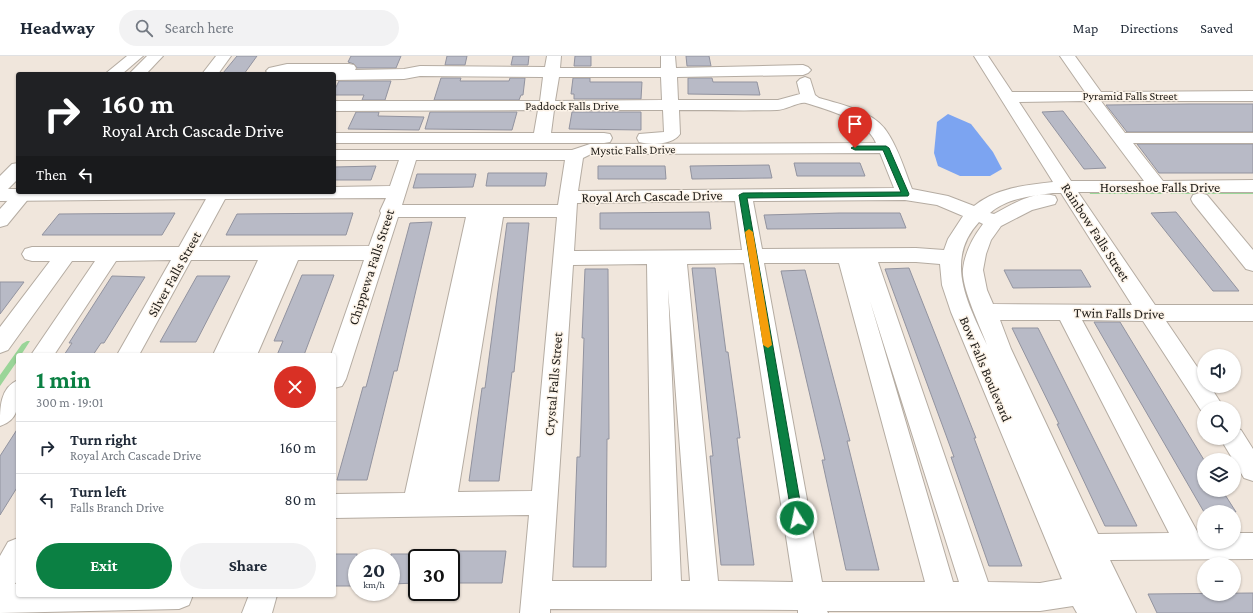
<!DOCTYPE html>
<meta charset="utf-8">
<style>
:root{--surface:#fff;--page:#f2f2f3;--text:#1f2937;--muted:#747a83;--line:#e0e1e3;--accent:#0b8043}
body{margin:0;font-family:"Crimson Pro",serif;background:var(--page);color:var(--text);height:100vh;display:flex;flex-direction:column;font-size:15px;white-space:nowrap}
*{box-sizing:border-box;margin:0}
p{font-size:13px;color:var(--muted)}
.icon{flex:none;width:22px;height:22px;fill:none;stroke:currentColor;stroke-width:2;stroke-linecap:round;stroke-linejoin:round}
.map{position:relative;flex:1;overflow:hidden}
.sheet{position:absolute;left:16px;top:297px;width:320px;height:244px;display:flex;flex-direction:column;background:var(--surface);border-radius:4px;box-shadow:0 1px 3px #0004}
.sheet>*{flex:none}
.guide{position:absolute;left:16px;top:16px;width:320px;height:122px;border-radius:4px;box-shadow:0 1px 3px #0004;background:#202124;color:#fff;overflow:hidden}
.fabs{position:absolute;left:1197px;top:293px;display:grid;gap:8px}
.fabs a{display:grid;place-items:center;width:44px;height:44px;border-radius:50%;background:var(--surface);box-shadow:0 1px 3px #0004;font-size:20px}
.speed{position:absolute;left:348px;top:493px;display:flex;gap:8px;font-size:20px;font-weight:700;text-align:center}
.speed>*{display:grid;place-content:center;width:52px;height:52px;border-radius:50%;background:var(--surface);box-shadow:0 1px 3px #0004;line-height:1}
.speed small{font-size:10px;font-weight:400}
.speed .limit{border:2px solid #111;border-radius:6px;background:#fff;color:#111}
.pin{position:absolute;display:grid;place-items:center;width:34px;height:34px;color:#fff;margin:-41px -17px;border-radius:50% 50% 50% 0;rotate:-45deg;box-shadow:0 0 4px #0007}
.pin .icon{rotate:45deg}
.me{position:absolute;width:44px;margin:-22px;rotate:350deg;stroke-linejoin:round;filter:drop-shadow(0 0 3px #0008)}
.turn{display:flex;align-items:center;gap:14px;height:84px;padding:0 20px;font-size:18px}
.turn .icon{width:52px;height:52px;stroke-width:2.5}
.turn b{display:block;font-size:28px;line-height:34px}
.then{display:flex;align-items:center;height:38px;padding:0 20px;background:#0003;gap:8px;font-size:15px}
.round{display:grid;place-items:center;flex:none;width:42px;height:42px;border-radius:21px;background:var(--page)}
.head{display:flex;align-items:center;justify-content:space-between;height:68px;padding:0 20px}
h1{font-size:24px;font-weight:700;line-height:30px;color:var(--accent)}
.button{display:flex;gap:8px;margin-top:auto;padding:8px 20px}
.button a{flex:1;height:46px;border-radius:24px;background:var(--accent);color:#fff;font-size:16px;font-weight:700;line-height:46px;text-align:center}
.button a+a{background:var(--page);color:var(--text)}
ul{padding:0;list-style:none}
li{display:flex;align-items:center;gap:12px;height:52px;padding:0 20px;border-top:1px solid var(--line)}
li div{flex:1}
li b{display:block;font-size:15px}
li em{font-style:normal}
header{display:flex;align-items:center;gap:24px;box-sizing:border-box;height:56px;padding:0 20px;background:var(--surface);border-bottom:1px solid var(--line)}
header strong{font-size:19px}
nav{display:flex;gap:22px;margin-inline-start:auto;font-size:14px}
.search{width:280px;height:36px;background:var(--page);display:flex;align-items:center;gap:10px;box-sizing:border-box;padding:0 14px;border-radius:22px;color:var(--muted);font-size:15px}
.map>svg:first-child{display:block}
.green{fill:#9ad598}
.water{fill:#7ca4f1}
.building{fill:#b8bac6;stroke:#92939f}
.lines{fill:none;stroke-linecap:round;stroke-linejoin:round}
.minor-casing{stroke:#b5aca2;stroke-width:2}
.major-casing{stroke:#b5aca2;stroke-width:2}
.minor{fill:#fff;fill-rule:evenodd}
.major{fill:#fff;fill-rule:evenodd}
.route{fill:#0b8043;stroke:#07532c}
.slow{fill:#f59e0b}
.labels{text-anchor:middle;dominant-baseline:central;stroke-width:3;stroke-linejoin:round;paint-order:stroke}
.far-street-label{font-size:12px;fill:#23201c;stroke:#fdf4e9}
.street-label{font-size:14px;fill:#23201c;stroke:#fdf4e9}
</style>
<header>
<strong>Headway</strong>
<div class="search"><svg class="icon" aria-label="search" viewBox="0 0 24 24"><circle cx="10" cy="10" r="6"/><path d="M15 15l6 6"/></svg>Search here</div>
<nav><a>Map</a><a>Directions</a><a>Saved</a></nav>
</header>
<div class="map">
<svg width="1253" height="557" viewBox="0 0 1253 557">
<rect width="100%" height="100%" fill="#f0e6dc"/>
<g class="green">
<polygon points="1089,135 1161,135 1163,138 1090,138"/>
<polygon points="1166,135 1253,135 1253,138 1171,138"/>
<polygon points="27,285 30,285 21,299 18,299 18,304 0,330 0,319 22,288"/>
</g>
<polygon class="water" points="948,58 971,68 993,96 1002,113 990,120 960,120 938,110 934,97 937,66"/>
<g class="building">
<polygon points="237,0 257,0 244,18 223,17"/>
<polygon points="351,0 401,0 396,12 357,12 354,8 348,6"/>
<polygon points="447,0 467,0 465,9 445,9"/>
<polygon points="513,0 529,0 528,9 511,9"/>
<polygon points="575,0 591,0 591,10 574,10"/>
<polygon points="686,0 709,0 711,10 687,10"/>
<polygon points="441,22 461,22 460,25 509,25 510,22 525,22 523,39 521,39 519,44 434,44"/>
<polygon points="573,22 590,22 590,26 642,26 641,43 574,43 574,38 571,38"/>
<polygon points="688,22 712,22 713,26 757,26 760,39 688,38"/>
<polygon points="339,25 391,25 385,44 362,44 364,39 334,39 334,35"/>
<polygon points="1189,48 1253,48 1253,76 1127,76 1106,49"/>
<polygon points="1063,55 1106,112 1084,113 1042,56"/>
<polygon points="356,56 379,56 378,60 424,61 419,74 348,73"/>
<polygon points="430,56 517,56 512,74 425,73"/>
<polygon points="572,56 641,56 641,74 569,73"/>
<polygon points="1137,88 1253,88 1253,117 1159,117"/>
<polygon points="794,107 860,107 865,120 797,120"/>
<polygon points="769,109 772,122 692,123 690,110"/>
<polygon points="376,110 371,124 334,124 334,111"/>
<polygon points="598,110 665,110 666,123 598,123"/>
<polygon points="488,117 547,117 545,130 486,130"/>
<polygon points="417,118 476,118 473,131 413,132"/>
<polygon points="709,156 711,173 600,173 600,157"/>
<polygon points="1176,156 1239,235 1213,235 1151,157"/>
<polygon points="175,157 162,179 42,179 59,158"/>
<polygon points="353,157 346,179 226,179 237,158"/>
<polygon points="839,157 900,157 906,172 767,173 764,159"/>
<polygon points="432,166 397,315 394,315 367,424 337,424 363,331 366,331 410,167"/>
<polygon points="507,167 529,167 514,316 512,316 499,425 469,425 482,332 485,332"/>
<polygon points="692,212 715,212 726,296 728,296 740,382 737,382 754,509 721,509 710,400 713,400"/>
<polygon points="909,212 976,382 974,382 1022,510 989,510 951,401 954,401 885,213"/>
<polygon points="585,213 608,213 609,383 607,383 606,511 573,511 577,401 580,401 584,282 582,282"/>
<polygon points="805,214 850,385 847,385 879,514 846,514 822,404 825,404 781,215"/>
<polygon points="1004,214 1081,214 1091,231 1013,232"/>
<polygon points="302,219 334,219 304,299 277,299 283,285 274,285"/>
<polygon points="112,220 145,221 104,287 101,287 93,299 64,299 72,287 69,287"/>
<polygon points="197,220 230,220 196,286 160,286"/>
<polygon points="0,226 24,226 0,258"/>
<polygon points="1094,266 1120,266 1204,404 1204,434 1222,434 1236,456 1204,456"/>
<polygon points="1012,272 1038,272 1137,470 1105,470 1057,368 1059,368"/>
<polygon points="18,372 18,430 0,459 0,400"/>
<polygon points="451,495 506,495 502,527 451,527"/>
<rect x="334" y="498" width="23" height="32"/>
<polygon points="391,498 417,498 417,527 391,528"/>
<polygon points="1253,537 1253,557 1157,557 1148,538"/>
</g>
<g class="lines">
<g class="minor-casing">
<g id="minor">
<polygon points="216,0 231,0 218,18 202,18"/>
<path d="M547,0h14l-1,12h101v-12h14l1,12 127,-3 5,2 3,3 -3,3 -5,2 -126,2 1,23h100l22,-6 -3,-12 3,-3 5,-2 5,2 5,16 4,3c23,7 57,13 70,37 10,16 16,36 23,54l36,7 26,10c22,-18 52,-21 79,-24l-79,-126h14l24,36h73l-25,-36h15l26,36 152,-1v10h-152l24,32h128v10h-120l30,38 90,-1v12h-175l77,113h98v16h-87l38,56v9h6l14,22h-20v7l-61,-94 -61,-1 116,213h6v9h30v-9h19v26l-143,1 26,53h-59l-4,-7 -33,5h-213l1,2h-30v-3l-248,-1v4h-30l9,-98 -195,3v-24l71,-1 61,-276h-68l-52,162 -4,7 -8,2v-33h-3l33,-95h-66l-41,95h-44l45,-95h-67l-52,95h-22l54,-95 -55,1 -62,94h-23l64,-94h-23l-64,89 -8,3v-26l50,-66h-18l-7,-2 -3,-5 3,-5 7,-2h147l27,-48 -206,2v-12h18v3h316v-5l56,-1 9,-26h-65v-10h238l18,-6 286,-1c-9,-23 -48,-33 -70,-40 -6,-2 -21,7 -29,7 -33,1 -66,0 -98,0l1,24c-7,11 -29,11 -41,8l-2,-4 2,-4 25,-2 -1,-22h-109l-3,23h53l6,1 2,4 -2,4 -6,1h-270v-10h200l4,-23 -204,1v-10h206l3,-24 -123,-1 -16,3 -70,1v-6h-7l1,-2 -59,2 -3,-3 3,-3 18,-4h62l5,1 2,3 -1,2 49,-1 16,-3 125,1zM559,21h102l1,23 -107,1zM1084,45l60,80h-73l-52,-79zM880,97l14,35 -316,3 5,-33 8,-4zM416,104h149l-7,45h-156zM1053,137h8l71,112 -139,-1 -6,-14 -4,-20 3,-16 5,-14 10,-14 31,-16 23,-6 2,-4 -2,-4c-21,-6 -44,9 -61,18l-4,-1c17,-15 42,-17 63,-20zM386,142l-6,13 1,2 -12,33 -170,1 26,-48zM905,144l32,5 26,11 -15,23 -4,11 -28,-2 -154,1 -9,-48zM735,145l7,49 -168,1 3,-48zM503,161h54l-25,274 -74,1zM979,166l4,2c-10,13 -18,28 -20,45 -2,18 17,57 24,76 -18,-40 -44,-84 -8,-123zM878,206h38l24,2 2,21 9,27 111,267 -22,4 -52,-1zM744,207l49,319 -75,-1 -31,-317zM764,207h75l86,319h-103zM647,208l5,317h-100l21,-316zM668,233l22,292h-9zM870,245l89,281h-6zM1000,264h60l109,213 -71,1 -87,-185z"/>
<polygon points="1200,137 1207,139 1253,194 1253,215 1246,213 1193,147 1191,143 1193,139"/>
<path d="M18,324c0,20 4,39 -18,46 0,-19 0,-38 18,-46z"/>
<polygon points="1234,372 1241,374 1253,393 1253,425 1244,422 1220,382 1234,382"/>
<polygon points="18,482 18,523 15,528 18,528 18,539 193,539 189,549 179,553 0,557 0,500 8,486"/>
<polygon points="249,539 277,539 272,557 242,557"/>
</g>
</g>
<g class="major-casing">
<g id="major">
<polygon points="127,0 143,0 122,18 105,18"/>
<polygon points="147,0 163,0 146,18 129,18"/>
<polygon points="18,107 18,123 6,135 0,137 0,120 12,108"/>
<polygon points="18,133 18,136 34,136 7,169 0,171 0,153"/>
</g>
</g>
<use href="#minor" class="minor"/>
<use href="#major" class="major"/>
</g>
<polygon class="route" points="886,90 889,92 909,138 908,140 747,142 803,462 801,466 797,467 793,466 792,462 739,139 743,137 901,136 883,94 855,94 851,92 855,90"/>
<polygon class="slow" points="749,173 753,176 772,289 768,292 763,289 745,176"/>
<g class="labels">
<g class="far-street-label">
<text x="1130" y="40">Pyramid Falls Street</text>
<text x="572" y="50">Paddock Falls Drive</text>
<text transform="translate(633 94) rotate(-1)">Mystic Falls Drive</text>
</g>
<g class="street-label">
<text x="1160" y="131">Horseshoe Falls Drive</text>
<text transform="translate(652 140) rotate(-1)">Royal Arch Cascade Drive</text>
<text transform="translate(1096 176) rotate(57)">Rainbow Falls Street</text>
<text transform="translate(371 211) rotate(-72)">Chippewa Falls Street</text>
<text transform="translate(174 218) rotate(-61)">Silver Falls Street</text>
<text transform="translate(1119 257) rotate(1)">Twin Falls Drive</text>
<text transform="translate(986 313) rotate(67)">Bow Falls Boulevard</text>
<text transform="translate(553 328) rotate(-85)">Crystal Falls Street</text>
</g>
</g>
</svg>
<div class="fabs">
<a><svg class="icon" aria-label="sound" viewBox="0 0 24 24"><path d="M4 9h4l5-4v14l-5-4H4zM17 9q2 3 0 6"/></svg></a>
<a><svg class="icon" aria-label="search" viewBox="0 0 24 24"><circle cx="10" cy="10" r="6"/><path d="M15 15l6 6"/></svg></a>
<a><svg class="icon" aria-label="layers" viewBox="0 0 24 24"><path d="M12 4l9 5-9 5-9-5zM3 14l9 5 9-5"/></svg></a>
<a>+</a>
<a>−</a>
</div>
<div class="speed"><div>20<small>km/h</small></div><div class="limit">30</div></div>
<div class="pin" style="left:855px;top:92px;background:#d93025"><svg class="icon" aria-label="arrive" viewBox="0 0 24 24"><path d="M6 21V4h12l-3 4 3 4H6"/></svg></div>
<svg class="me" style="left:797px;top:462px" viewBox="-20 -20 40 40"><circle r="17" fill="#0b8043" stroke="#fff" stroke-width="3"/><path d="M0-11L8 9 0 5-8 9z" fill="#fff"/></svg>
<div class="guide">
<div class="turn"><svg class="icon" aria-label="right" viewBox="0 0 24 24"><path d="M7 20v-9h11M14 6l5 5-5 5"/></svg><div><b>160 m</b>Royal Arch Cascade Drive</div></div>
<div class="then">Then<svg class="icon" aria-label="left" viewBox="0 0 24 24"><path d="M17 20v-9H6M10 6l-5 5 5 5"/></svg></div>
</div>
<section class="sheet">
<div class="head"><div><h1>1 min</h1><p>300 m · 19:01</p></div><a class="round" style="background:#d93025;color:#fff"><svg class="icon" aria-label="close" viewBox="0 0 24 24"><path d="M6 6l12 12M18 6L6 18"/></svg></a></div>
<ul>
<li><svg class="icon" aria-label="right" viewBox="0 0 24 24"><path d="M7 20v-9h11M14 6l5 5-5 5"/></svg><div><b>Turn right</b><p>Royal Arch Cascade Drive</p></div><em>160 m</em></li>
<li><svg class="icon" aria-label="left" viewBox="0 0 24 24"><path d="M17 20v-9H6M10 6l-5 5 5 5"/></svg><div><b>Turn left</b><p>Falls Branch Drive</p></div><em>80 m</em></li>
</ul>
<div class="button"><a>Exit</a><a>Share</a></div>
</section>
</div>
